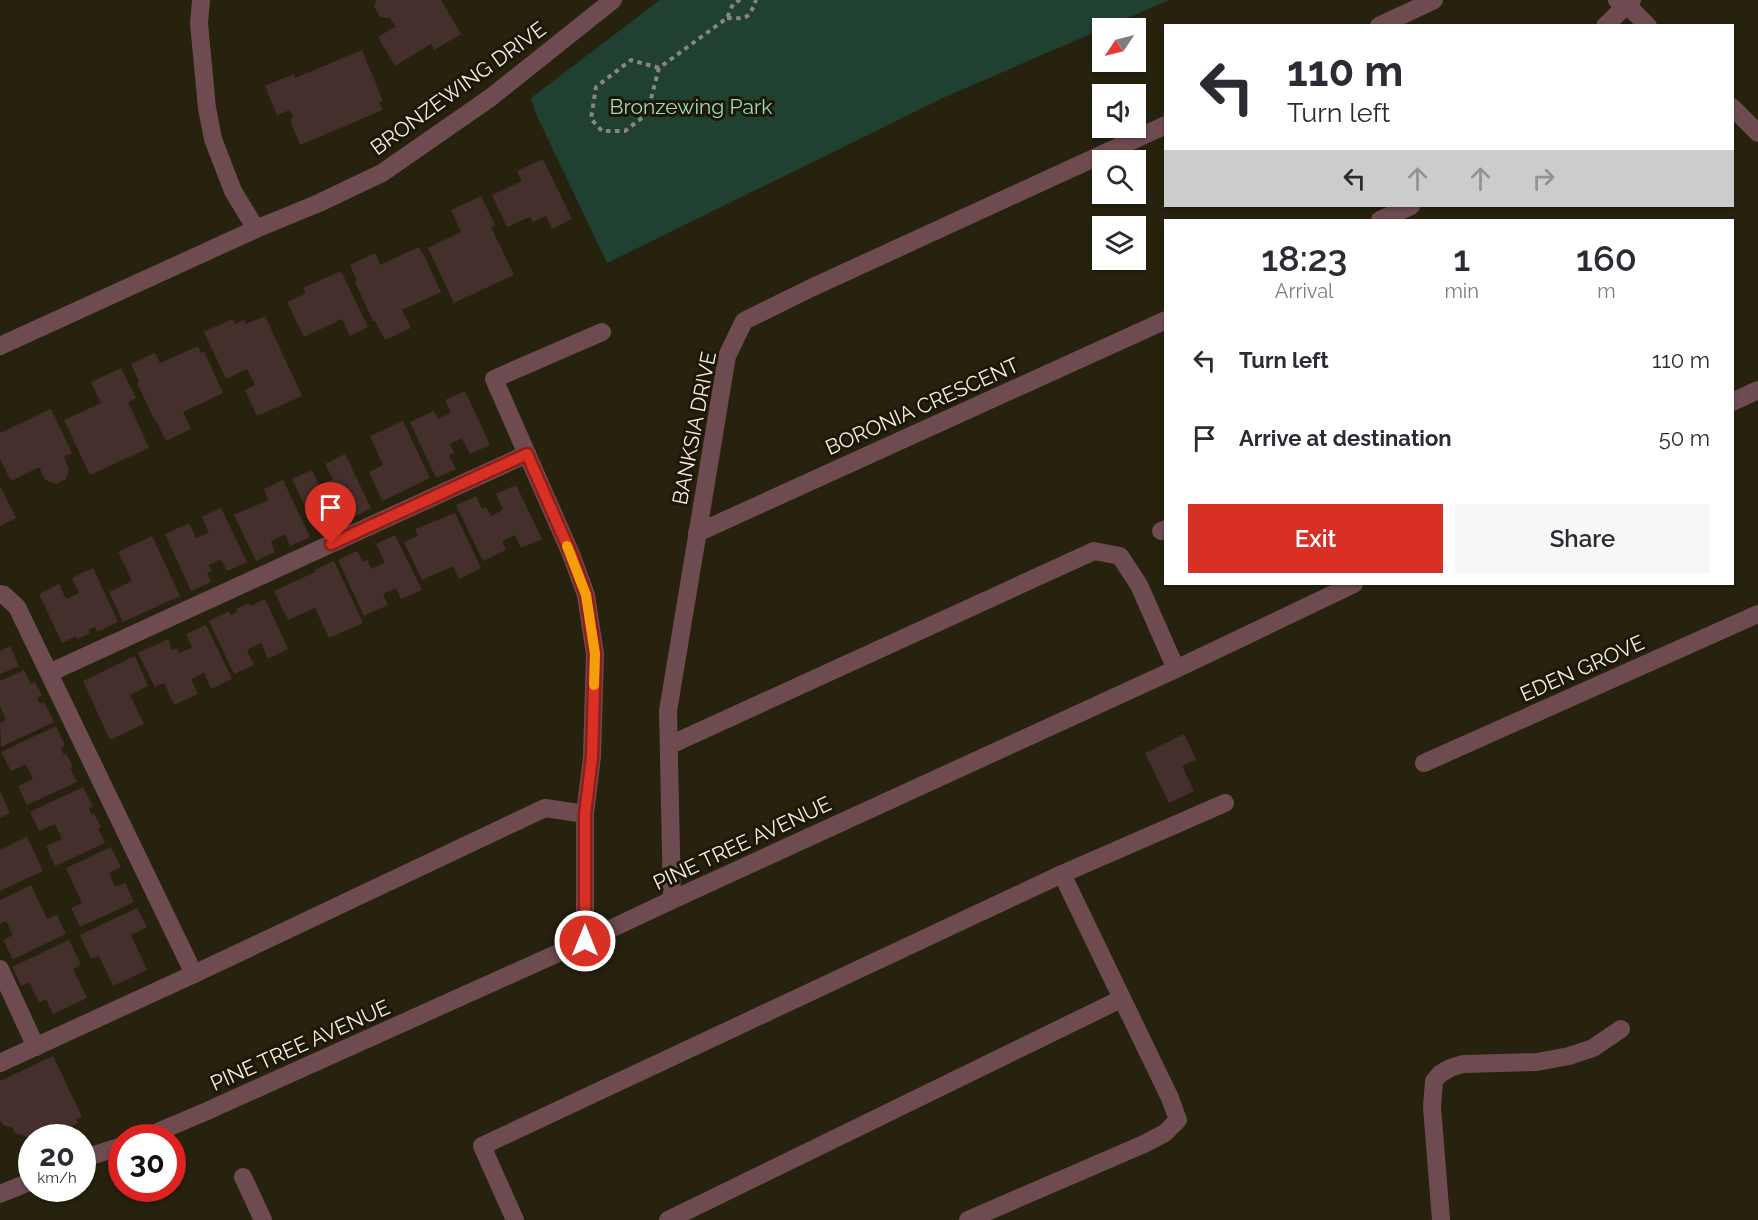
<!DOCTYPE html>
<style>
:root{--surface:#fff;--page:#f7f7f7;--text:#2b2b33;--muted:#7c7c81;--accent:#d93025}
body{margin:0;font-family:Raleway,sans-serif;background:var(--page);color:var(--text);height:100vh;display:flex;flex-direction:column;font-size:22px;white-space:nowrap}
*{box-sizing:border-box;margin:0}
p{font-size:20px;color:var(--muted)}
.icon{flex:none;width:33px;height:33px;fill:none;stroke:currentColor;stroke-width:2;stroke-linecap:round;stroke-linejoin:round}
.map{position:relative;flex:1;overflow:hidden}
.details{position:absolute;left:1164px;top:219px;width:570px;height:366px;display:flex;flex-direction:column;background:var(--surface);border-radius:0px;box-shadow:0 2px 4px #0004}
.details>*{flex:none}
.banner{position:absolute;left:1164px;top:24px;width:570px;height:183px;border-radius:0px;box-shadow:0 2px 4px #0004;background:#fff;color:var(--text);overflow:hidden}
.needle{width:39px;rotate:235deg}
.buttons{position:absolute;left:1092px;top:18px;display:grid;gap:12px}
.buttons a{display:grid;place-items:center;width:54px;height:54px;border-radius:0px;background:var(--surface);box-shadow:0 2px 4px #0004;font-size:30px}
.speed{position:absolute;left:18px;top:1124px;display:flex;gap:12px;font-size:30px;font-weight:700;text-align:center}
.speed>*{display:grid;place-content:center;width:78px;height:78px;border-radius:50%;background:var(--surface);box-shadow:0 2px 4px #0004;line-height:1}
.speed small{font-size:15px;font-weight:400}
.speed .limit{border:9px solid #d22;background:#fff;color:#111}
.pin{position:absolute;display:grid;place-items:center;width:51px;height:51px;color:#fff;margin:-62px -26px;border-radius:50% 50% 50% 0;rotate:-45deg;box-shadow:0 0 6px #0007}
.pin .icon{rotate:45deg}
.me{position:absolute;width:66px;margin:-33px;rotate:0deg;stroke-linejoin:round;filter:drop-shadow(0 0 4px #0008)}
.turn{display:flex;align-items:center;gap:21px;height:126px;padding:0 24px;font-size:27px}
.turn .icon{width:78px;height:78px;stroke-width:2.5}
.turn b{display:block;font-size:42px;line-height:51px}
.lanes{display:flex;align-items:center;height:57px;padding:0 24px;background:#0003;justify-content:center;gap:30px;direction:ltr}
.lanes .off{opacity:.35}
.eta{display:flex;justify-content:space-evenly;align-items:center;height:102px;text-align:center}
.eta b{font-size:36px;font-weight:600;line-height:42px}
.action{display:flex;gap:12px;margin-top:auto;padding:12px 24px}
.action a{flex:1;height:69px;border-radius:0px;background:var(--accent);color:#fff;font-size:24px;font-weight:600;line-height:69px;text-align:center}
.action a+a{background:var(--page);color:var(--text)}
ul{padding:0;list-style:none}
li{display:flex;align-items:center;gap:18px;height:78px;padding:0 24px}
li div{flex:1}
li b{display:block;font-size:22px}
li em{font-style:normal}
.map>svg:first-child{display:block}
.green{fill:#204032}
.building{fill:#452f2c}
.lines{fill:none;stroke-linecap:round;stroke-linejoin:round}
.path{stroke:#8a8777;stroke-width:4;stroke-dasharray:4.5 4.5;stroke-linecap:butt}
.minor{stroke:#6e4b51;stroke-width:18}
.route-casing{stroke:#8d1f18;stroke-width:15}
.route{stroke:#d93025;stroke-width:10}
.slow{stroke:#f59e0b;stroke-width:10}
.labels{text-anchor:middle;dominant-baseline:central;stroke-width:6;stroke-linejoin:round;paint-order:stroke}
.street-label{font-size:21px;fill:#f1eee2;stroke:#1d1806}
.park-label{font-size:21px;fill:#99dbbc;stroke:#1d1806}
</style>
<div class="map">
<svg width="1758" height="1220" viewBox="0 0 1758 1220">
<rect width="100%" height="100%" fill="#26220e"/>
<polygon class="green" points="660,0 1169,0 945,97 607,263 536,114 531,98"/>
<g class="building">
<polygon points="376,0 441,0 461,34 434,50 431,44 395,66 378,37 396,26 389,17 387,18 380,17 374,6"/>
<polygon points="362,50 383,101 379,102 383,110 300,145 290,120 293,118 290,110 277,115 265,86 294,74 295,78"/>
<polygon points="543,159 572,219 552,229 546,216 533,222 530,217 507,227 492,195 522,181 517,171"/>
<polygon points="481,196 495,225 491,227 514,275 454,303 428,248 461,232 451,210"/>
<polygon points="419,247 422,254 423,253 441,292 402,310 411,328 385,340 375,321 373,321 355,282 357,281 350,265 375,253 380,265"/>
<polygon points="341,271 368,327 350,336 342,319 304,337 287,302 306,293 303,288"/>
<polygon points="265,316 302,396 257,416 245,390 255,385 247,369 226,379 204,332 232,319 235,324 244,320 246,324"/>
<polygon points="198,346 201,353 204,351 223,393 183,412 191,429 166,441 157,422 156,423 137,383 139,382 131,364 155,353 160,363"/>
<polygon points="121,368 136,398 128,402 149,448 90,475 64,420 101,403 91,382"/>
<polygon points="465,391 490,445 470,454 462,438 450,444 454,453 449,455 456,469 436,478 410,422 434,411 438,419 451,413 445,400"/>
<polygon points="51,409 72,453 64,457 69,469 66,479 56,484 45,480 39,467 11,481 0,459 0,433"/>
<polygon points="403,421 430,478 382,501 369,472 383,465 370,436"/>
<polygon points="345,454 371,508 351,518 348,513 342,516 344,519 330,525 329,522 315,529 292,479 312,470 319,485 333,479 325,464"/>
<polygon points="283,480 310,537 290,546 285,534 271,541 275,552 256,561 234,515 268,500 264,489"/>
<polygon points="516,485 542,539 521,548 515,535 502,541 506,550 483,561 456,505 476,496 482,509 486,507 491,516 503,510 496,494"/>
<polygon points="0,486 16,518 0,526"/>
<polygon points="221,508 247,562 227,571 221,559 209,565 212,571 207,573 211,582 191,591 165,534 189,523 196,538 209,533 202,517"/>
<polygon points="455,513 481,568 459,579 453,566 422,580 404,542 418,536 415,529"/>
<polygon points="395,535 422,590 401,599 396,588 383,594 388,605 364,616 338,560 357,551 363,562 367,560 371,569 385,563 376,544"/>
<polygon points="152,536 180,596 123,622 109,592 132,581 118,552"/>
<polygon points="334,561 363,623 329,638 315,608 288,620 274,591 315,572 314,570"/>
<polygon points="93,568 118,622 97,632 95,627 88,630 90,633 77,639 76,636 62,643 39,594 59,584 66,599 79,593 72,578"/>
<polygon points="265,599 288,649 268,659 261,643 247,650 254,665 234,674 209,621 229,611 231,615 237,612 236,609 249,603 250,606"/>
<polygon points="206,625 232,679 211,689 204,673 191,679 198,694 174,705 164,683 155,687 138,653 168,639 172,650 177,648 179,653 192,648 186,634"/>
<polygon points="10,646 19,666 0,674 0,651"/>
<polygon points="135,656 148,686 130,695 144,724 110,740 83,681"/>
<polygon points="24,670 31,684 35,682 42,696 37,697 40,704 44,702 54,722 1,747 0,723 6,720 0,706 0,681"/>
<polygon points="56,726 65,746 61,748 64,755 66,753 73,767 70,768 77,782 27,805 18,786 33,779 26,764 11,771 1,752"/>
<polygon points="1184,734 1196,760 1182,766 1194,791 1169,803 1145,753"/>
<polygon points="83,787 93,807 89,808 92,815 94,813 101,827 98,828 105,843 55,866 46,846 62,839 55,824 39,831 30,812"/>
<polygon points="0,791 10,813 0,818"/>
<polygon points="27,837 43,871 0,891 0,850"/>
<polygon points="111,847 121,867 109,873 115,887 125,883 134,902 80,927 71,908 82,903 66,868"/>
<polygon points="31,885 47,919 57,915 66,934 13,959 3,940 13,935 6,921 0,924 0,900"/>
<polygon points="137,908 147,927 131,935 147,970 113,986 99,956 91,959 80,935"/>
<polygon points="69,940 81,965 73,969 87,998 53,1014 46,999 39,1003 29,982 21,986 12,967"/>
<polygon points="53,1056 82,1117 76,1119 78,1123 49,1137 34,1135 32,1137 32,1139 14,1132 13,1128 3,1125 1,1121 0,1122 0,1081"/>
</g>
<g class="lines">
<g class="path">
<path d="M727,18c20,1 22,1 29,-18"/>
<polyline points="659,68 631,60 596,87 591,119 602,131 625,131 647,114 659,68 727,18 733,4 740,0"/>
</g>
<g class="minor">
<polyline points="201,0 199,23 207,108 213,139 233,191 256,229"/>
<polyline points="1617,0 1627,5 1648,26"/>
<polyline points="1379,26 1434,0"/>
<polyline points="1605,26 1632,0"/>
<polyline points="1732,107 1758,133"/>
<polyline points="1380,220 1411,206"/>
<polyline points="0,346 256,229 319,203 382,173 490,98 613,0"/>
<polyline points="1732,402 1758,390"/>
<polyline points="1161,531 1166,529"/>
<polyline points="697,533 1166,320"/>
<polyline points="0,594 4,595 17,607 194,974"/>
<polyline points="49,673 527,454"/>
<polyline points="670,745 1094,551 1120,556 1139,585 1176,669"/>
<polyline points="1424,763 1758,614"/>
<polyline points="672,900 668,711 727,356 744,321 811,288 1166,125"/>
<polyline points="585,941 585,814 592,757 595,654 586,595 571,554 494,379 602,332"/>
<polyline points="0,969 36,1047"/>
<polyline points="0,1063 194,974 545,808 585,814"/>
<polyline points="146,1137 207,1111 585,941 672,900 1176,669 1354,584"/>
<polyline points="82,1159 122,1146"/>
<polyline points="243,1177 263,1220"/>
<polyline points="0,1194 32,1181"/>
<polyline points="515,1220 482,1146 1062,874 1225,803"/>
<polyline points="668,1220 1121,999"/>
<polyline points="968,1220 1144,1144 1165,1133 1178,1120 1170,1098 1062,874"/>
<polyline points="1441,1220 1432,1107 1434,1081 1440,1074 1450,1068 1463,1064 1537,1062 1569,1056 1593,1048 1621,1029"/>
</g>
</g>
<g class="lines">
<g class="route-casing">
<polyline id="route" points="331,544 527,454 571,554 586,595 595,654 592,757 585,814 585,941"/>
</g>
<use href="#route" class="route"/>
<polyline class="slow" points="567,546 586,595 595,654 594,685"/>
</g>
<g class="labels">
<g class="street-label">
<text transform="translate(458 88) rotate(-36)">BRONZEWING DRIVE</text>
<text transform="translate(922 406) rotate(-24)">BORONIA CRESCENT</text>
<text transform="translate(694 428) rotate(-79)">BANKSIA DRIVE</text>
<text transform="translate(1582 668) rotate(-24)">EDEN GROVE</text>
<text transform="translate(742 843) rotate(-25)">PINE TREE AVENUE</text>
<text transform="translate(300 1045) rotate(-24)">PINE TREE AVENUE</text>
</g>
<g class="park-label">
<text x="691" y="106">Bronzewing Park</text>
</g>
</g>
</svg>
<div class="buttons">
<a><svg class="needle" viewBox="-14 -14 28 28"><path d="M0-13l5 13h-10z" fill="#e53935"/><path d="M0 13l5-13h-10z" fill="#7c7c81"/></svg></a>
<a><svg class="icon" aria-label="sound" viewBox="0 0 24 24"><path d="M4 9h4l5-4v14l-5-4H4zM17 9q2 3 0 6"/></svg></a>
<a><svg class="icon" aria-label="search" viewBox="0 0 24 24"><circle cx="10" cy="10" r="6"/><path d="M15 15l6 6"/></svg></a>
<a><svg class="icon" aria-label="layers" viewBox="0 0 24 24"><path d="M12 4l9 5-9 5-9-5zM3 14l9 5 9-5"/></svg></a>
</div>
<div class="speed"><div>20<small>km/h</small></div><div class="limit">30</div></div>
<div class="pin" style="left:331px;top:544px;background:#d93025"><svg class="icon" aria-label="arrive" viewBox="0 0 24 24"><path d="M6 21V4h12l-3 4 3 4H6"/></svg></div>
<svg class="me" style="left:585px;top:941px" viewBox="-20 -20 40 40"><circle r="17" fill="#d93025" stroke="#fff" stroke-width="3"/><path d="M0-11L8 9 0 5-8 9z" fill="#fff"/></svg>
<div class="banner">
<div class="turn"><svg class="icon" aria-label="left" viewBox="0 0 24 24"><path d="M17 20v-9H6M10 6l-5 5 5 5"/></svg><div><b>110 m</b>Turn left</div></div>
<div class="lanes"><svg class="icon" aria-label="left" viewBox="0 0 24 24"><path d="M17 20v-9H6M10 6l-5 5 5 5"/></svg><svg class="icon off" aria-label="ahead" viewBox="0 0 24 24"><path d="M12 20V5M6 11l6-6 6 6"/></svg><svg class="icon off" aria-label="ahead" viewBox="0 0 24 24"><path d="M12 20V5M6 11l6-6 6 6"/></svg><svg class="icon off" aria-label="right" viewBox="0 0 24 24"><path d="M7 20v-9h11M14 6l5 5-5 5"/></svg></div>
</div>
<section class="details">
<div class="eta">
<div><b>18:23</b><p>Arrival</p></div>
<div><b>1</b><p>min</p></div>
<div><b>160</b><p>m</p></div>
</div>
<ul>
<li><svg class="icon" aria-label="left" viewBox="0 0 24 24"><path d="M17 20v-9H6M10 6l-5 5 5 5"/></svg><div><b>Turn left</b></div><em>110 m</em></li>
<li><svg class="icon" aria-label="arrive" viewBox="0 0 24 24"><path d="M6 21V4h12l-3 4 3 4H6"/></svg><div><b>Arrive at destination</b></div><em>50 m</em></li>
</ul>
<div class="action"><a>Exit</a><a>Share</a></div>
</section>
</div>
